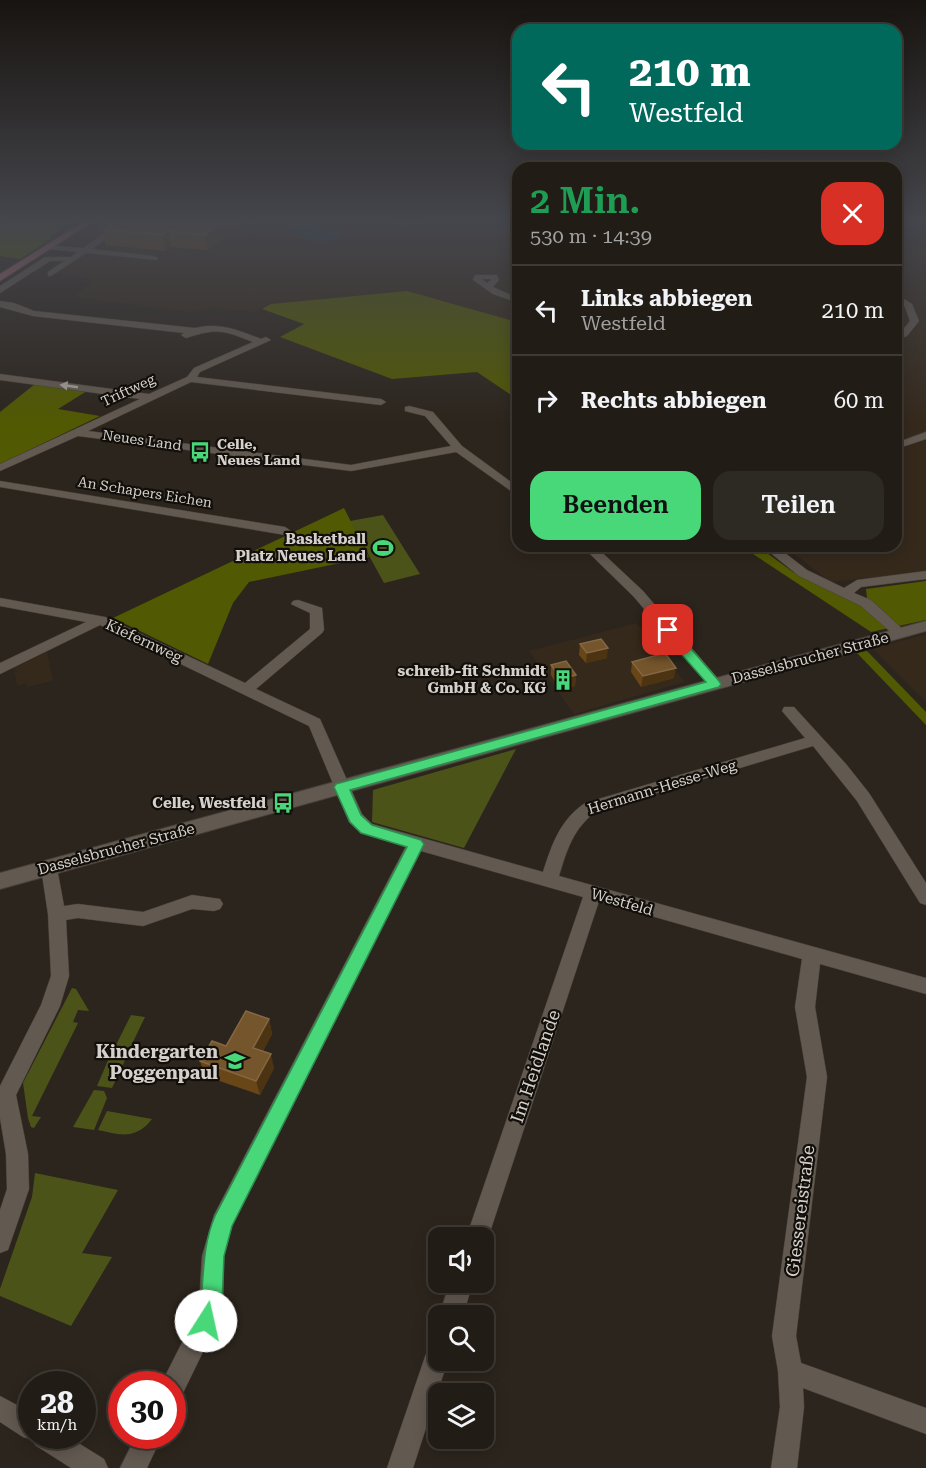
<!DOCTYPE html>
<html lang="de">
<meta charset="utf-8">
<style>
:root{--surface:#211c16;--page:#2d2923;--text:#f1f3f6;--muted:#a2a1a1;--line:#3e3a35;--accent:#48d779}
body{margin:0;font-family:"Roboto Serif",serif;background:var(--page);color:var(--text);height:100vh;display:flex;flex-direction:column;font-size:22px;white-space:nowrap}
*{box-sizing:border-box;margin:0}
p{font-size:20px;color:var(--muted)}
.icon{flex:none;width:33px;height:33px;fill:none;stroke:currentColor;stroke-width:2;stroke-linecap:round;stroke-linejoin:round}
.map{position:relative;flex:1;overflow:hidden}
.drawer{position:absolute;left:512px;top:162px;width:390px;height:390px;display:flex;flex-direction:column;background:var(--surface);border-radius:18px;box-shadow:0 3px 15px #0003,0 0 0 2px var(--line)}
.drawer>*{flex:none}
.guide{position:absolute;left:512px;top:24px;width:390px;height:126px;border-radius:18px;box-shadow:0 3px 15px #0003,0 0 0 2px var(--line);background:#00695c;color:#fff;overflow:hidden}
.fabs{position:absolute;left:428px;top:1227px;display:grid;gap:12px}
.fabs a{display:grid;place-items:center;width:66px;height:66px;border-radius:12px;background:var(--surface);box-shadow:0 3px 15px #0003,0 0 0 2px var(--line);font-size:30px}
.speed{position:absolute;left:18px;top:1371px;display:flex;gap:12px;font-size:30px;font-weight:700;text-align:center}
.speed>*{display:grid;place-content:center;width:78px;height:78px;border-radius:50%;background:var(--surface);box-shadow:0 3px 15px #0003,0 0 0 2px var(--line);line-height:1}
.speed small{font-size:15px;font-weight:400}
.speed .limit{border:9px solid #d22;background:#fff;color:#111}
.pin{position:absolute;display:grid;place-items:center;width:51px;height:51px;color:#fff;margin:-26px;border-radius:12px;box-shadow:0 3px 9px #0006}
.me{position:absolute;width:66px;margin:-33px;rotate:10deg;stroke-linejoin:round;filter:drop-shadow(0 0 4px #0008)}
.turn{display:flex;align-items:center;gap:21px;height:126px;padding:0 18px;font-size:27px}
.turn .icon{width:78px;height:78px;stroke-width:2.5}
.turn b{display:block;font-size:42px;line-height:51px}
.round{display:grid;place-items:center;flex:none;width:63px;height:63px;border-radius:18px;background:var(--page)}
.head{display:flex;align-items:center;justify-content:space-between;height:102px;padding:0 18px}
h1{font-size:36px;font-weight:600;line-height:45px;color:#1e9e55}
.cta{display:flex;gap:12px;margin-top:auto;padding:12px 18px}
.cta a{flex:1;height:69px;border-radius:18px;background:var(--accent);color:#111;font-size:24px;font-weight:600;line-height:69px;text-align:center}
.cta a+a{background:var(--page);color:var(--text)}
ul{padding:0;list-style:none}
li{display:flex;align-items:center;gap:18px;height:90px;padding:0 18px;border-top:2px solid var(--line)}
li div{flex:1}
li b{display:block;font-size:22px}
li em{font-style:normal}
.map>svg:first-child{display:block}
.built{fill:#35291c}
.green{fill:#4c5318}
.forest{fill:#515902}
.water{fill:#0c4c4e}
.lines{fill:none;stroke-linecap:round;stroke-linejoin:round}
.minor-casing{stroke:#47403a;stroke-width:1}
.tertiary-casing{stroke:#47403a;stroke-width:2}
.primary-casing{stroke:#47403a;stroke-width:2}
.minor{fill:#625950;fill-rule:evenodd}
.tertiary{fill:#625950;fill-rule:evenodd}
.primary{fill:#a7676f;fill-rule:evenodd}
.wall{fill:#694618}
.shaded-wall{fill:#4c3312}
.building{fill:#75552b;stroke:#846844;stroke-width:1.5}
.oneway{fill:#a7a09a}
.route{fill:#48d779;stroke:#2f8c4f;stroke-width:1.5}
.labels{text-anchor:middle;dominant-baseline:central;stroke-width:4.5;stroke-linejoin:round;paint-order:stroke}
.far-street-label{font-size:14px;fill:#d5d0cb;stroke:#120f0b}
.far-poi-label{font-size:14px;font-weight:bold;fill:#d5d0cb;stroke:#120f0b;text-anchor:start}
.poi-label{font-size:15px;font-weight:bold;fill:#d5d0cb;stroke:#120f0b;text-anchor:end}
.street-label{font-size:15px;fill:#d5d0cb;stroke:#120f0b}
.near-poi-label{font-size:18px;font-weight:bold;fill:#d5d0cb;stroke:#120f0b;text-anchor:end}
.near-street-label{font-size:18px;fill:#d5d0cb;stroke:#120f0b}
</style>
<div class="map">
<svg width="926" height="1468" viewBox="0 0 926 1468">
<rect width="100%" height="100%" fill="#2c251d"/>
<g class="built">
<polygon points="100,219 517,219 517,322 407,291 271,304 254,312 212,308 192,312 73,297 95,279 54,274 92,247 61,244"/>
<polygon points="896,236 926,250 926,572 830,582 785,546 896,546"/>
<polygon points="637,623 685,682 574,714 529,651"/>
<polygon points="926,634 926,702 873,649"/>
<polygon points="47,652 53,681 27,687 26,683 17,686 14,668"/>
</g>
<g class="green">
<polygon points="29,219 62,219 71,222 50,237 53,238 46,242 29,239 21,232 0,235 0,224"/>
<polygon points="383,515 420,574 384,583 350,521"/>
<polygon points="516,749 464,848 372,822 373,790"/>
<polygon points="72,988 76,989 89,1011 78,1010 73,1022 78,1023 32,1116 41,1117 34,1128 31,1127 28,1118 23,1083"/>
<polygon points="131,1015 145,1017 131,1046 126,1049 115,1047"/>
<polygon points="112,1051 128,1054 112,1088 97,1086"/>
<polygon points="94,1090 104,1091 107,1098 94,1130 73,1127"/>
<path d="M107,1111l45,8c-16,21 -32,16 -54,11z"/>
<polygon points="35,1173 118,1190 82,1253 112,1257 71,1326 0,1296 0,1289 32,1197"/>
</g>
<g class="forest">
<polygon points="21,232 34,235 30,239 46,242 20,259 0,256 0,235"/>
<polygon points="407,291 517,322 517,399 477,372 392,379 280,337 304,324 262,309 271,304"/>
<polygon points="35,384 87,391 58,409 100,416 0,464 0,412"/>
<polygon points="344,508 369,557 249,582 233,603 208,664 113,618"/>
<polygon points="741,546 757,546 793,572 852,601 867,598 866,589 926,581 926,620 871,632"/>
<polygon points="867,651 926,712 926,725 857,653"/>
</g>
<path class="water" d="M288,225h26l25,6 1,5c-16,11 -42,2 -56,-7z"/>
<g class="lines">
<g class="minor-casing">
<g id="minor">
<path d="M395,219h26c-7,7 -20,9 -26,0z"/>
<polygon points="117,224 124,226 92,249 154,256 158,258 157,260 86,253 51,276 48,276 48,272 64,261 50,261 0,293 0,286 45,257 71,257 77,252 48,249 44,247 45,245 83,248"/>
<path d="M475,275h22l2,5 -6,7 25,11v5l-25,-9 -20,-14zM482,279h9v1l-4,3z"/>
<polygon points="896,294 912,304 919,321 907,336 896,340 896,334 901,332 910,321 905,307 896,301"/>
<path d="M0,301l14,2 20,8 161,17c25,-6 43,2 66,11l5,-2 5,3 -71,32 -3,5 184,22 5,3 -5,3 -190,-23 -103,49 263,34 100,-19 -26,-30 -20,-5v-4l4,-1 24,6 29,34 56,41v9l-62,-44 -105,19 -273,-35 -78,35v-7l140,-65 -140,-19v-6l149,20 38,-17 7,-9 59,-26c-31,-12 -35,-14 -67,-4l-5,-3 3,-2 -151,-17 -33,-9z"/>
<polygon points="926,432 926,439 896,449 896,443"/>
<polygon points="0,481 285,527 291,531 285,535 0,487"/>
<polygon points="582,546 595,546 643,591 720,681 722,684 720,687 710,687 634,597"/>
<polygon points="762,546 776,546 807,570 844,588 857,580 926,571 926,579 861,587 854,593 871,600 907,633 905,636 895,636 861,606 799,576"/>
<path d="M0,598l105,19 140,66 65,-54v-16l-19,-9 2,-3 5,-1 24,8 2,22 -2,3 -66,56 64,30 42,95 10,10 171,48c9,-28 17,-52 42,-69l220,-65 -23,-27 2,-4h10l52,57 23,29 57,90v22l-6,-2 -63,-102 -44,-55 -216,65c-24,17 -30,39 -38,65l367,102v16l-106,-30 -5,43 12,70 -31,259 5,27 125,45v26l-123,-46 1,19 -7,61h-26l9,-61 -2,-36 -6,-35 35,-259 -12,-70 7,-48 -203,-58 -111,337 -5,9v-9h-17l117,-341 -162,-46 -189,375 -8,30 -1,48 -5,17 -37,76 -9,3v-16h-11l34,-67 4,-13 3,-48 12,-41 192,-369 -45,-13 -12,-11 -40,-96 -209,-101 -100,49v-11l86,-41 -86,-16z"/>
<polygon points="49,861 55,863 57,868 64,906 78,904 143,912 192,895 220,899 223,904 220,909 214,911 192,909 143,926 78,918 66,920 69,976 60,1006 16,1095 28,1154 29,1189 8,1250 0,1253 0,1210 7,1189 6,1154 0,1118 0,1086 41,1005 51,976 48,914 41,868 43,863"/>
<polygon points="450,1282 473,1282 463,1316 439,1316"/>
<polygon points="438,1342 438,1360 448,1360 413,1468 387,1468 426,1354 429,1345"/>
<polygon points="0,1396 32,1413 32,1436 67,1436 104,1459 108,1468 71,1468 35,1445 33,1440 23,1437 0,1422"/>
<polygon points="136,1436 162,1436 147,1468 120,1468"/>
</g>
</g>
<g class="tertiary-casing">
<polygon id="tertiary" points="926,621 926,631 0,889 0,873"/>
</g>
<g class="primary-casing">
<polygon id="primary" points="88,219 97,219 0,281 0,274"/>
</g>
<use href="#minor" class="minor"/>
<use href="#tertiary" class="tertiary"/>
<use href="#primary" class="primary"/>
</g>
<g class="wall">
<polygon points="238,226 208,250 171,247 166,251 106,245 103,230"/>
<polygon points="580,644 607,658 586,663 579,655"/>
<polygon points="632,662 674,678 641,687 631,672"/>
<polygon points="551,665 576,675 575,686 560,690 551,675"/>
<polygon points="269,1019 272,1034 263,1051 274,1068 260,1095 205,1076 200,1061"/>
</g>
<g class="shaded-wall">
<polygon points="226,219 237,219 238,226 208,250 205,235"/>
<polygon points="168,231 171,247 166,251 163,235"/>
<polygon points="608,648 607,658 586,663 587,653"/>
<polygon points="676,668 674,678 641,687 643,676"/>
<polygon points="576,675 575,686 560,690 561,679"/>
<polygon points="269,1019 272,1034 257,1062 253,1048"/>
<polygon points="271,1054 274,1068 260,1095 256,1081"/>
</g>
<g class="building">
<polygon points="116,219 226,219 205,235 168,231 163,235 103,230"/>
<polygon points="601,639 608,648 587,653 580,644"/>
<polygon points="665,653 676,668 643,676 632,662"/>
<polygon points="566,661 576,675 561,679 551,665"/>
<polygon points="246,1011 269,1019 253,1048 271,1054 256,1081 200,1061 212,1041 226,1046"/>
</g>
<defs><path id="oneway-solid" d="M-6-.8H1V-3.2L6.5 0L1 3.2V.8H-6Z" transform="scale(1.5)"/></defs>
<use class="oneway" href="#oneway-solid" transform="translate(69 386) rotate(-172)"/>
<linearGradient id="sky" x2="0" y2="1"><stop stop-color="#181410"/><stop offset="0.52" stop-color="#45464c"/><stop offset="1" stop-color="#45464c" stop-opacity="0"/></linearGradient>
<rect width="926" height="424" fill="url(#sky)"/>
<path class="route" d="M668,626l4,1 47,54 2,3 -2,3 -369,103 11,25 11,10 49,15 3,4 -192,382 -8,30 -2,48 -8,25 -8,3 -8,-3c-4,-11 1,-17 3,-28 3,-30 2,-57 14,-85l192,-369 -46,-14 -11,-11 -16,-35 2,-3 370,-102 -43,-49 -1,-3z"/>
<defs>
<g id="bus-bare" transform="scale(1.62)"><path d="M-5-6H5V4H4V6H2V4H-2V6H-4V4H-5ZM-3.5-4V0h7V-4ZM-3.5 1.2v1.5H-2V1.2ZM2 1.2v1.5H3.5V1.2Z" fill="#48d779" stroke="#120f0b" stroke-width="2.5" paint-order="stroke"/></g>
<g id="stadium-bare" transform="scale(1.62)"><path d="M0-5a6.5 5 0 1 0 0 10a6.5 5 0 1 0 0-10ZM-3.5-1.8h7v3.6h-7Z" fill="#48d779" stroke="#120f0b" stroke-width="2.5" paint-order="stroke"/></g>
<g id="building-bare" transform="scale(1.62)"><path d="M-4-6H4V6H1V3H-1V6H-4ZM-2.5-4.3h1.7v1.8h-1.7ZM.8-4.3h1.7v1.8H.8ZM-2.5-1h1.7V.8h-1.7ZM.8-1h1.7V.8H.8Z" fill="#48d779" stroke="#120f0b" stroke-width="2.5" paint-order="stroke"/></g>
<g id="school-bare" transform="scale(1.62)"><path d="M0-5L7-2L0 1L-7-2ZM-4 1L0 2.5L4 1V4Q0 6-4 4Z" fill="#48d779" stroke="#120f0b" stroke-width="2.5" paint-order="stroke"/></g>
</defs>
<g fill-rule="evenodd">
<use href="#bus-bare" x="200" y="452"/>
<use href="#stadium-bare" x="383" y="548"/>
<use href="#building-bare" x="563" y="680"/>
<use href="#bus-bare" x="283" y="803"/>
<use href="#school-bare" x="235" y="1061"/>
</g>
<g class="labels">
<g class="far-street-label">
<text transform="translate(128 390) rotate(-25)">Triftweg</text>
<text transform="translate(142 440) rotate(8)">Neues Land</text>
<text transform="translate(145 492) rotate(9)">An Schapers Eichen</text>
</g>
<g class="far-poi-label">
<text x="217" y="444">Celle,<tspan x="217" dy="16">Neues Land</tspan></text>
</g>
<g class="poi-label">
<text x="366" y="539">Basketball<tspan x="366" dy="17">Platz Neues Land</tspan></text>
<text x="546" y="671">schreib-fit Schmidt<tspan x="546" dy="17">GmbH &amp; Co. KG</tspan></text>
<text x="266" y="803">Celle, Westfeld</text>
</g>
<g class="street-label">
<text transform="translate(144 641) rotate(25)">Kiefernweg</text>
<text transform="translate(810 658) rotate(-15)">Dasselsbrucher Straße</text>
<text transform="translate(662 787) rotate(-17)">Hermann-Hesse-Weg</text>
<text transform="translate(116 849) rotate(-15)">Dasselsbrucher Straße</text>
<text transform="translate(622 902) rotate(16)">Westfeld</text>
</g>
<g class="near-poi-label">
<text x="218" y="1051">Kindergarten<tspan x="218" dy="21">Poggenpaul</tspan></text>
</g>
<g class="near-street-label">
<text transform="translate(535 1066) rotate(-71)">Im Heidlande</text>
<text transform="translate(800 1211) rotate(-83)">Giessereistraße</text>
</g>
</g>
</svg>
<div class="fabs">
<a><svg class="icon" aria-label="sound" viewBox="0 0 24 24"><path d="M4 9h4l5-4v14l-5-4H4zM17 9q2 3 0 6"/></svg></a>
<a><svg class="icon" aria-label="search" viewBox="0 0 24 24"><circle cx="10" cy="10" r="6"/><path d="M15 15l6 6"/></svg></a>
<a><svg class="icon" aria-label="layers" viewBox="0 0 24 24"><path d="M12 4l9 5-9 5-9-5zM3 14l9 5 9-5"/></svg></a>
</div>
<div class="speed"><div>28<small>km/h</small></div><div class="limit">30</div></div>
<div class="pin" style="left:668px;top:630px;background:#d93025"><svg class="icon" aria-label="arrive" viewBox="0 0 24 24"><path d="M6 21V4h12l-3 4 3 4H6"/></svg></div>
<svg class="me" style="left:206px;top:1321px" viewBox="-20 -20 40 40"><circle r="19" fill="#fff"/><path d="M0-13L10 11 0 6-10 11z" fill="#48d779"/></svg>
<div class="guide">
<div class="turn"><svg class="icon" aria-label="left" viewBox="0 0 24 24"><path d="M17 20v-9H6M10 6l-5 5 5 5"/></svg><div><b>210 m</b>Westfeld</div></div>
</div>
<section class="drawer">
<div class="head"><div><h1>2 Min.</h1><p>530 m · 14:39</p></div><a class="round" style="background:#d93025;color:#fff"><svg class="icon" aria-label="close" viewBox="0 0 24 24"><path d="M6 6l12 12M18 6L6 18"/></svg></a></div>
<ul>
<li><svg class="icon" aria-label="left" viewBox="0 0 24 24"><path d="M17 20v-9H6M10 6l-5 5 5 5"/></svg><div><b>Links abbiegen</b><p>Westfeld</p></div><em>210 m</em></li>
<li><svg class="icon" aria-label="right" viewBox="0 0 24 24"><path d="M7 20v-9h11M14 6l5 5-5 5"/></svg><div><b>Rechts abbiegen</b></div><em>60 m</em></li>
</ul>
<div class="cta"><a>Beenden</a><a>Teilen</a></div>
</section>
</div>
